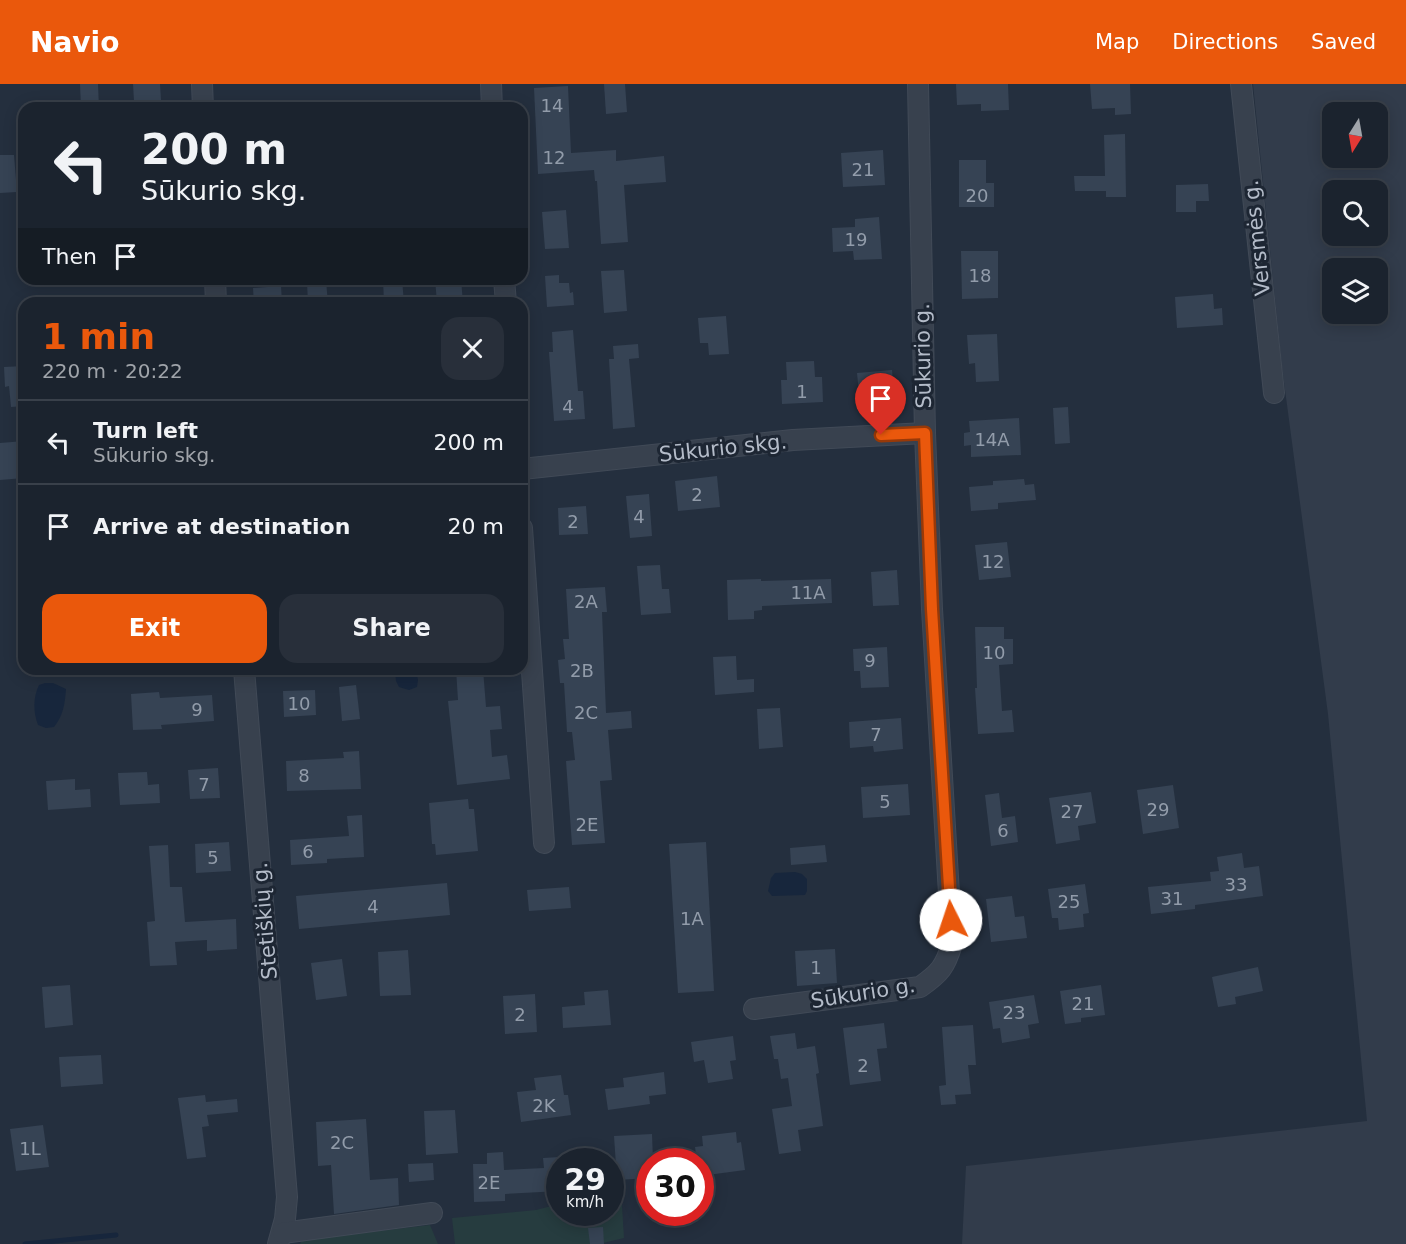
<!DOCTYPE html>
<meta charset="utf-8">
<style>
:root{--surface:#1b232e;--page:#282f3a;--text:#f1f3f6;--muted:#a0a4aa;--line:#39404a;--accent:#ea580c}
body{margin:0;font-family:"DejaVu Sans",sans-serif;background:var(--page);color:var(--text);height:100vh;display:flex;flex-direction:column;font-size:22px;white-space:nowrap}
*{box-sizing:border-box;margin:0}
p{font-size:20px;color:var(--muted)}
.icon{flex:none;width:33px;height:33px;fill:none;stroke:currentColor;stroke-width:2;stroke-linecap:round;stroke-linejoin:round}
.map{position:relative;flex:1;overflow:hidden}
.drawer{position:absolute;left:18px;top:213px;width:510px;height:378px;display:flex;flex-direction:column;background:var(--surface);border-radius:18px;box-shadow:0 3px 15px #0003,0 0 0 2px var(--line)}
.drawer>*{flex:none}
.hud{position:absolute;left:18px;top:18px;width:510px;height:183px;border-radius:18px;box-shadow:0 3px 15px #0003,0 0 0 2px var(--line);background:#1b232e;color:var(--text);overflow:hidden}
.needle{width:39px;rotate:191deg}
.tools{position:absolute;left:1322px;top:18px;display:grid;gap:12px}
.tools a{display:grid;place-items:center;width:66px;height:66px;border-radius:12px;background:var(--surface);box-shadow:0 3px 15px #0003,0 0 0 2px var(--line);font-size:30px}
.speed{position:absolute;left:546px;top:1064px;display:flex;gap:12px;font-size:30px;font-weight:700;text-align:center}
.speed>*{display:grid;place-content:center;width:78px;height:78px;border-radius:50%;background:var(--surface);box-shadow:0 3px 15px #0003,0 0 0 2px var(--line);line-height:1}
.speed small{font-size:15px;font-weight:400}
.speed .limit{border:9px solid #d22;background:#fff;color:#111}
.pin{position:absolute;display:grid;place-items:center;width:51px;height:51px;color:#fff;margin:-62px -26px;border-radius:50% 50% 50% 0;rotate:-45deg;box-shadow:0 0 6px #0007}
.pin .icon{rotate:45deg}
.me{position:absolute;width:66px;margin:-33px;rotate:356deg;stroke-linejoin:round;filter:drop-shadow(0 0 4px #0008)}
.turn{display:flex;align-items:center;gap:21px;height:126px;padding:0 24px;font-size:27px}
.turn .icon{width:78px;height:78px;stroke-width:2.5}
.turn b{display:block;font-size:42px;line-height:51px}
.then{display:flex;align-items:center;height:57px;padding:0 24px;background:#0003;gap:12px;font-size:22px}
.round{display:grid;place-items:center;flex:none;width:63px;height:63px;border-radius:18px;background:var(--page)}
.headline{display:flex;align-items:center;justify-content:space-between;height:102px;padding:0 24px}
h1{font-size:36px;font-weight:700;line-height:45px;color:var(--accent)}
.action{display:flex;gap:12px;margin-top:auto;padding:12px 24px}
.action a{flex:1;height:69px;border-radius:18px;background:var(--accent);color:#fff;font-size:24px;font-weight:700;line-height:69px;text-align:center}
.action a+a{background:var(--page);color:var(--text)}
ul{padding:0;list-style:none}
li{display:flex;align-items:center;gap:18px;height:84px;padding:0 24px;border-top:2px solid var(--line)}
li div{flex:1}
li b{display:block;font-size:22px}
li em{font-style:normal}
header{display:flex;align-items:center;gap:36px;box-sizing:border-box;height:84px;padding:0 30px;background:var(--accent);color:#fff}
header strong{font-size:28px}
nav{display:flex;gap:33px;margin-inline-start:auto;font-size:21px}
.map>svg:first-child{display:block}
.airport{fill:#323c4b;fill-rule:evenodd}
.green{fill:#263c3f}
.water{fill:#17263c}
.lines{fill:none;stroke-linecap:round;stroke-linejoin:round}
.stream{stroke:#17263c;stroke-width:5}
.building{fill:#364354}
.street-casing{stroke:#414a57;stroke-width:22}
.street{stroke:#38414e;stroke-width:20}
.route-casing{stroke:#983908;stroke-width:15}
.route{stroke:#ea580c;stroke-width:10}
.labels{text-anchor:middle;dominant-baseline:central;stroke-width:6;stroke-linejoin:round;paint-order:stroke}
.number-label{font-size:18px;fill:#929caa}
.street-label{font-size:21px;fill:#b4bcc9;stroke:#1d2633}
</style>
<header>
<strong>Navio</strong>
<nav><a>Map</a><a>Directions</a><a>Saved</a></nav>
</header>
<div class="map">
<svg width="1406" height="1160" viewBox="0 0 1406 1160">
<rect width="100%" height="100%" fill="#242f3e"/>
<path class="airport" d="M1253,0h153v1160h-444l4,-78 401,-45 -39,-407 -46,-347zM1332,28h45v46h-45zM1332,106h45v46h-45zM1332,184h45v46h-45z"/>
<g class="green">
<polygon points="621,1106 624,1154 599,1160 455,1160 452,1134 536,1126 559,1120 560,1128 610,1128 611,1108"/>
<polygon points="430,1141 438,1160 300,1160 302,1156"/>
</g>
<g class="water">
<polygon points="395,585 416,585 418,596 417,603 409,606 399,603 396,597"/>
<path d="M45,599h8l13,6c-1,15 -3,27 -12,38l-8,1 -8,-3c-5,-13 -5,-28 1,-40z"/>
<polygon points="795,788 802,790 807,795 807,807 805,811 772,812 768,807 771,794 775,789"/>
</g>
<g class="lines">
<polyline class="stream" points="25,1160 116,1151"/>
</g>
<g class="building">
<polygon points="80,0 98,0 99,24 81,24"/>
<polygon points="133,0 160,0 161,16 134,17"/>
<polygon points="604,0 625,0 627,28 606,30"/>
<polygon points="956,0 1008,0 1009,26 981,27 981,20 957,21"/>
<polygon points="1090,0 1130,0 1131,30 1115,31 1115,24 1092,25"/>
<polygon points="568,2 571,69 616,66 616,77 664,72 666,98 624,101 628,158 601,160 597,97 595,97 594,86 538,90 534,4"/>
<polygon points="1125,50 1126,113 1106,113 1106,107 1075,107 1074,92 1105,92 1104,51"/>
<polygon points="883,66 885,101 843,103 841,69"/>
<polygon points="0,71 14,71 17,108 0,109"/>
<polygon points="959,76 986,76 986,99 994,99 994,123 959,123"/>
<polygon points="1208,100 1209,117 1196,117 1196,128 1176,128 1176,101"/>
<polygon points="566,126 569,164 545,165 542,128"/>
<polygon points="879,133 882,175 854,176 853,167 833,168 832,144 855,143 855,135"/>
<polygon points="961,167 998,167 998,214 962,215"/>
<polygon points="624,186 627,227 604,229 601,187"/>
<polygon points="559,191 559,199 569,199 570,209 573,208 574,221 547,223 545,192"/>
<polygon points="383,195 402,195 404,219 384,219"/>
<polygon points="435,195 461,195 463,219 437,219"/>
<polygon points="326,197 328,219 308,219 307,198"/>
<polygon points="281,202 282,219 254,219 253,204"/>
<polygon points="1213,210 1214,225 1222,224 1223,241 1177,244 1175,213"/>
<polygon points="726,232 729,270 709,271 708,259 700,259 698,234"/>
<polygon points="573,246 578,307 583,307 585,335 554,337 549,268 553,268 552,248"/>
<polygon points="997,250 999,297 976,298 975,279 969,280 967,251"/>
<polygon points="638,260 639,274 629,275 635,343 613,345 609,275 614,275 613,262"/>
<polygon points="814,277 815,293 822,293 823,318 782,320 781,296 787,296 786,278"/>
<polygon points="24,282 24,322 11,323 9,302 5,303 4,283"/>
<polygon points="892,286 895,318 860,321 857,289"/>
<polygon points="1068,323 1070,359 1055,360 1053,324"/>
<polygon points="1019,334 1021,371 971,373 971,361 964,362 964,349 970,348 969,337"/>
<polygon points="24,357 24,394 0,396 0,359"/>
<polygon points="717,392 720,423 678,427 675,397"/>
<polygon points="1024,395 1025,401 1034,400 1036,416 998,419 998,425 971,427 969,403 993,401 993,397"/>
<polygon points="649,410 652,452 630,454 626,412"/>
<polygon points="586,422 588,450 559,451 558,424"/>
<polygon points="1007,458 1011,493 979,496 975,461"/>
<polygon points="660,481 662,505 669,505 671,529 641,531 637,482"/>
<polygon points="897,486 899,521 873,522 871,488"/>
<polygon points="761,495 761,497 831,495 832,519 762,522 762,526 754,527 754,535 728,536 727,496"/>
<polygon points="605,503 607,528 602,528 606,629 631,627 632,644 608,646 612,696 600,697 605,759 572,761 566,677 575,676 572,648 567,648 564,599 560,599 558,576 565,575 563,555 569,555 566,505"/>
<polygon points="975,543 1004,543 1004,555 1013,555 1013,580 999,581 1002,627 1012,626 1014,648 978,650 975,604 977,604"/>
<polygon points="887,563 889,603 861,604 860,587 854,587 853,565"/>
<polygon points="736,572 737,596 754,595 754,608 715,611 713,573"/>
<polygon points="456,585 483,585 486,623 500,622 502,645 490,646 492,673 507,671 510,695 457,701 448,617 458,616"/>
<polygon points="356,601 360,635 342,637 339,603"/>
<polygon points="315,606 316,631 284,633 283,607"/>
<polygon points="159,608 160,614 212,611 214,637 161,641 162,645 133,646 131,610"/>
<polygon points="780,624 783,663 759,665 757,625"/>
<polygon points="901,634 903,665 874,668 873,662 850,664 849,638"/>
<polygon points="359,667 361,705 287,707 286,677 344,674 343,668"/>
<polygon points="218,684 220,714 190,715 188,686"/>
<polygon points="147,688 148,701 159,700 160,719 120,721 118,689"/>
<polygon points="75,695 75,706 90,705 91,723 48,726 46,697"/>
<polygon points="908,700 910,731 863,734 861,703"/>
<polygon points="1173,701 1179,744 1143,750 1137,706"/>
<polygon points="1091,708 1096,739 1078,742 1080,756 1056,760 1049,714"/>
<polygon points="999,709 1002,734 1015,732 1018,758 991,762 985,711"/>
<polygon points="468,715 469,725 474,725 478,767 436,771 435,760 432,760 429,719"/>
<polygon points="362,731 364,773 327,775 327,779 291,781 290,756 349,752 347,732"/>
<polygon points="229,758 231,787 196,789 195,760"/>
<polygon points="706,758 714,907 678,909 669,760"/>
<polygon points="168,761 170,803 182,803 185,838 236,835 237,865 207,867 207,856 175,858 177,881 150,882 147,838 155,837 149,762"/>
<polygon points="825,761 827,778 791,781 790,764"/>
<polygon points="1242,769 1244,784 1259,782 1263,812 1195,821 1195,825 1151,830 1148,803 1211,797 1210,788 1219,787 1217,773"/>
<polygon points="447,799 450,831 299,845 296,812"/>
<polygon points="1085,800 1089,829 1083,830 1084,843 1059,846 1058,834 1052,834 1048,805"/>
<polygon points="569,803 571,824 529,827 527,806"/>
<polygon points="1012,812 1015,833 1024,832 1027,854 991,858 986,815"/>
<polygon points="835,865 837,899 797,902 795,867"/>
<polygon points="408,866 411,911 380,912 378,868"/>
<polygon points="342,875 347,912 316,916 311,879"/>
<polygon points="1258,883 1263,907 1235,913 1236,920 1218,923 1212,893"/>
<polygon points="70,901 73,941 45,944 42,903"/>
<polygon points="1101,901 1105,931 1081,934 1081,938 1065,940 1060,907"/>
<polygon points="608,906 611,941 563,944 562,923 585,921 584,908"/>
<polygon points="535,910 537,948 505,950 503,912"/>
<polygon points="1034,911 1039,939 1028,941 1030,954 1002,959 1000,944 993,945 989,918"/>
<polygon points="884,939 887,964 877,965 881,997 850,1001 843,944"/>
<polygon points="973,941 976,981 968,981 971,1010 955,1011 956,1020 941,1021 939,1002 946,1001 942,943"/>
<polygon points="795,949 797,965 815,962 819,989 816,990 823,1042 798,1046 801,1067 779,1070 772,1025 792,1022 788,994 781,995 778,975 774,975 770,952"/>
<polygon points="733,952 736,976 730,977 733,995 708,999 704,976 694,978 691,958"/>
<polygon points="101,971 103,1000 61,1003 59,973"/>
<polygon points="664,988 666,1010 649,1012 650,1020 608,1026 605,1005 624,1003 623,994"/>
<polygon points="561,991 564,1011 568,1011 571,1031 521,1038 517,1008 536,1006 534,994"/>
<polygon points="205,1011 206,1018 237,1015 238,1028 207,1031 209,1042 202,1043 206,1073 187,1075 178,1014"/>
<polygon points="455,1026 458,1069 426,1071 424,1027"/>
<polygon points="366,1035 370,1096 398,1094 399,1121 334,1130 331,1081 318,1082 316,1038"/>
<polygon points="43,1041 49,1083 16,1087 10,1045"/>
<polygon points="736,1048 737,1059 741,1058 745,1086 700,1092 700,1077 697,1077 695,1063 703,1062 702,1052"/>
<polygon points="652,1050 653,1077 650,1077 650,1094 617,1096 614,1052"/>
<polygon points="503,1068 504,1086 544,1084 543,1074 560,1073 560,1107 505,1110 505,1117 474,1118 473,1080 487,1080 487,1069"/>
<polygon points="433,1079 434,1096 409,1098 408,1080"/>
<polygon points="603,1143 604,1160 590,1160 588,1144"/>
</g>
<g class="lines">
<g class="street-casing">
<g id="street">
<polyline points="202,0 203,24"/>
<polyline points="491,0 492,24"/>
<polyline points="1241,0 1274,309"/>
<polyline points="215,195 216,219"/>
<polyline points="504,195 506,219"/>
<polyline points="522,385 793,356 925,349"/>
<polyline points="522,444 544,759"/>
<polyline points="244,585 287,1113 285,1135 278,1160"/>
<path d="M754,925l166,-22c20,-14 25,-20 32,-43l-20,-335 -7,-176 -7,-349"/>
<polyline points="283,1149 432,1129"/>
</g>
</g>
<use href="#street" class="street"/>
</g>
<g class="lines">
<g class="route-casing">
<polyline id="route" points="881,351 925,349 932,525 951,836"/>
</g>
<use href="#route" class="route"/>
</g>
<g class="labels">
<g class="number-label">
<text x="552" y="21">14</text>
<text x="554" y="73">12</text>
<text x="863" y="85">21</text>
<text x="977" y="111">20</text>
<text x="856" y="155">19</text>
<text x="980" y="191">18</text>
<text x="802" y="307">1</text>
<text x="568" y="322">4</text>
<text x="992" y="355">14A</text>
<text x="697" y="410">2</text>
<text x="639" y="432">4</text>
<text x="573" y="437">2</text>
<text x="993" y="477">12</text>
<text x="808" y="508">11A</text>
<text x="586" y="517">2A</text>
<text x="994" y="568">10</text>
<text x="870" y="576">9</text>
<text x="582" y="586">2B</text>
<text x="299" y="619">10</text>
<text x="197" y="625">9</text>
<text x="586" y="628">2C</text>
<text x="876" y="650">7</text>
<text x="304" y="691">8</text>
<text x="204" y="700">7</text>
<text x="885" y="717">5</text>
<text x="1158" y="725">29</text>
<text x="1072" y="727">27</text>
<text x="587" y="740">2E</text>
<text x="1003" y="746">6</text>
<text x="308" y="767">6</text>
<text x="213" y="773">5</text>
<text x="1236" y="800">33</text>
<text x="1172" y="814">31</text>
<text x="1069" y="817">25</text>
<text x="373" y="822">4</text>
<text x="692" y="834">1A</text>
<text x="816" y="883">1</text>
<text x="1083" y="919">21</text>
<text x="1014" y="928">23</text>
<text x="520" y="930">2</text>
<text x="863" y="981">2</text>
<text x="544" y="1021">2K</text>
<text x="342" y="1058">2C</text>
<text x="30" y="1064">1L</text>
<text x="489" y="1098">2E</text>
</g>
<g class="street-label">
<text transform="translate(1257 154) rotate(-96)">Versmės g.</text>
<text transform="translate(923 272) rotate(-91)">Sūkurio g.</text>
<text transform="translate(723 364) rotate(-6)">Sūkurio skg.</text>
<text transform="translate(265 837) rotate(-95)">Stetiškių g.</text>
<text transform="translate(863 909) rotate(-9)">Sūkurio g.</text>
</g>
</g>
</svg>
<div class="tools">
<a><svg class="needle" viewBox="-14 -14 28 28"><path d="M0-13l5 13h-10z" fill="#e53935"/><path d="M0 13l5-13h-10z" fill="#a0a4aa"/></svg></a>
<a><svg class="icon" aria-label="search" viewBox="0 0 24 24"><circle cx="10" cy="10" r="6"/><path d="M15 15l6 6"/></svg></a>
<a><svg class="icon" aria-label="layers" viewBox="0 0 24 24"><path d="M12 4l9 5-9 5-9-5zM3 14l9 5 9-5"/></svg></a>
</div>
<div class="speed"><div>29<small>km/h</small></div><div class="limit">30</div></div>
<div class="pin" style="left:881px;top:351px;background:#d93025"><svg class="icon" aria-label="arrive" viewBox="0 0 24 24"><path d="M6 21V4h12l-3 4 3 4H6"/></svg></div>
<svg class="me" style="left:951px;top:836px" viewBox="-20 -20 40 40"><circle r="19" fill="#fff"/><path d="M0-13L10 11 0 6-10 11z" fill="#ea580c"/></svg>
<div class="hud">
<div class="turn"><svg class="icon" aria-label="left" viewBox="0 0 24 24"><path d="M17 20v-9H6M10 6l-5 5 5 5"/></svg><div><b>200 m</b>Sūkurio skg.</div></div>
<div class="then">Then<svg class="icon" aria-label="arrive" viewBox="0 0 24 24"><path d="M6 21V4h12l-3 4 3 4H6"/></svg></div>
</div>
<section class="drawer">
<div class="headline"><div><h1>1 min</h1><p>220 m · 20:22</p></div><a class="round"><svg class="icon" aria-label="close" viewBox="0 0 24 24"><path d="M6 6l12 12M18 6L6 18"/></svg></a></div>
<ul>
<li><svg class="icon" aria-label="left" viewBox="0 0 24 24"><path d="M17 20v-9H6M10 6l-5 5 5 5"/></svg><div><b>Turn left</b><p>Sūkurio skg.</p></div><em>200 m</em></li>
<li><svg class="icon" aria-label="arrive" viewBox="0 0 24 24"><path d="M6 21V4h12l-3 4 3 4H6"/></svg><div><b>Arrive at destination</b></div><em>20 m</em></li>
</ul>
<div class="action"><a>Exit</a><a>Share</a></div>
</section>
</div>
